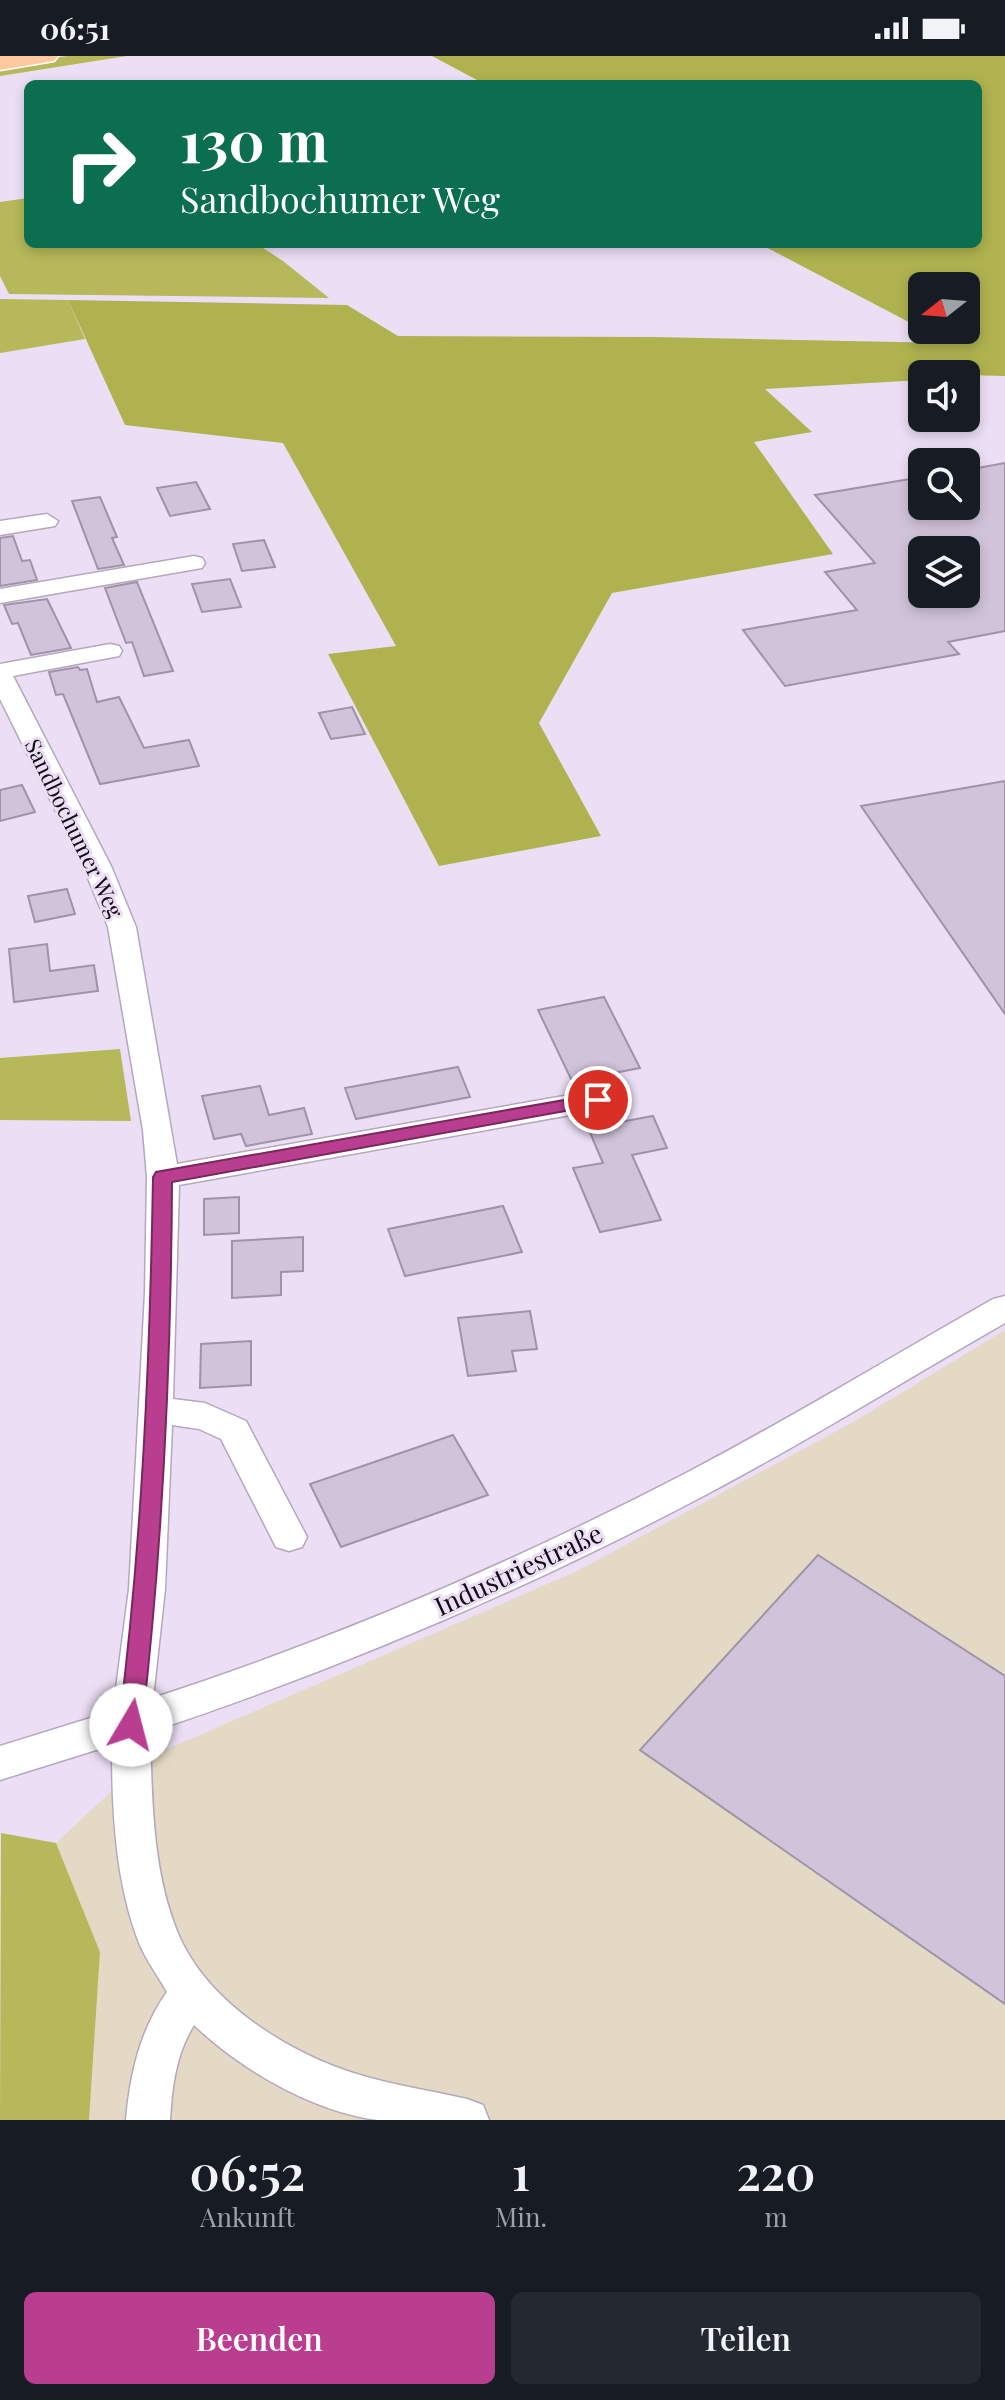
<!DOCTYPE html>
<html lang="de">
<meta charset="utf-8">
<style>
:root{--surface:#171b24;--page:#242831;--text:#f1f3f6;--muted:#9ea1a6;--accent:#ba3e8f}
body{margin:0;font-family:"Playfair Display",serif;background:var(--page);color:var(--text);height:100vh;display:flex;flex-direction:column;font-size:30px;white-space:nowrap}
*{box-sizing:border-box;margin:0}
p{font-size:26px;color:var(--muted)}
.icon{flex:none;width:44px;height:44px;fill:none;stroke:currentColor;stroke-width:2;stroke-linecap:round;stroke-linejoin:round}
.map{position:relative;height:2064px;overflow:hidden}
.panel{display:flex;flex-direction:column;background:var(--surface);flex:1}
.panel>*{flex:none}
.top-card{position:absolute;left:24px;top:24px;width:958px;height:168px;border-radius:12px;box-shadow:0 4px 12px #0003;background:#0b6e4f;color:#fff;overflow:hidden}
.needle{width:52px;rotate:253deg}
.fabs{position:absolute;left:908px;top:216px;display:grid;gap:16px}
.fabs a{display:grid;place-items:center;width:72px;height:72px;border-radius:12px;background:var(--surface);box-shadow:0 4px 12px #0003;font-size:40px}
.pin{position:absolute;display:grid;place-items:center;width:68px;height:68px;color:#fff;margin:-34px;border:4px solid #fff;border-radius:50%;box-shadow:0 2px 8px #0007}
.me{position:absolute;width:88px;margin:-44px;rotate:8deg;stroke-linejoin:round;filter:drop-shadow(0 0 6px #0008)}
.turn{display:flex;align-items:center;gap:28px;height:168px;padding:0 24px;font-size:36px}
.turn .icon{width:104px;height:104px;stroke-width:2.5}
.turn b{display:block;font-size:56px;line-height:68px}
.eta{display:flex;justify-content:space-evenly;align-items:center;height:136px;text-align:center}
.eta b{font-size:48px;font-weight:600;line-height:56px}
.action{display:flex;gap:16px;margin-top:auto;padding:16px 24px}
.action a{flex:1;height:92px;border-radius:12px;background:var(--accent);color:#fff;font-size:32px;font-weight:600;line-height:92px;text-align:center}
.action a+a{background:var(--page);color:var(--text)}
.status{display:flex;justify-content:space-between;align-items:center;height:56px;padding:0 40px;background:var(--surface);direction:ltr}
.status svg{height:22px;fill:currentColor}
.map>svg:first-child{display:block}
.commercial{fill:#e4d9c5}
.green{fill:#b6b859}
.forest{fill:#afb24f}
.building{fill:#d1c4da;stroke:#9f93a8;stroke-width:2;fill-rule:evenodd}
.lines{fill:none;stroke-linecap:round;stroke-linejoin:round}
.minor-casing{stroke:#b4a8bd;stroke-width:3}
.highway-casing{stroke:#fff;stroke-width:3}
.minor{fill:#fff;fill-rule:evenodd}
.highway{fill:#ffc9a0;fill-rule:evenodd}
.route{fill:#ba3e8f;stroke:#79285d;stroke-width:2}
.labels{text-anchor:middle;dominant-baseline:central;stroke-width:6;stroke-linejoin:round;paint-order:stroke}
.street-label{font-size:22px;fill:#100b13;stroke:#ecdff5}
.near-street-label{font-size:26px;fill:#100b13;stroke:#ecdff5}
</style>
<div class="status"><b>06:51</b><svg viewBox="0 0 49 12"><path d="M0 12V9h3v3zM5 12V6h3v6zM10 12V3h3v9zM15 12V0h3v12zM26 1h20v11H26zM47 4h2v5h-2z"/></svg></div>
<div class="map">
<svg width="1005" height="2064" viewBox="0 0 1005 2064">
<rect width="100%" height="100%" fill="#ecdff5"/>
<polygon class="commercial" points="1005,1274 1005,2064 89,2064 100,1896 56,1787 147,1702 577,1515 853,1366"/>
<g class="green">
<polygon points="67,0 127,0 0,20 0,10"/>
<polygon points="28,142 28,188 257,188 283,205 329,242 9,238 0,220 0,146"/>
<polygon points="0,243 68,244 85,283 0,297"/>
<polygon points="120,993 131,1065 0,1064 0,1002"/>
<polygon points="1,1777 56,1787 100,1896 89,2064 0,2064"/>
</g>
<polygon class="forest" points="432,0 1005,0 1005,320 922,318 922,324 765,333 812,376 754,386 833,498 612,537 539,667 601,780 439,810 328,598 396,590 283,387 125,369 68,244 347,249 398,280 654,281 947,287 924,274 966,274 966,230 922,230 922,273 760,188 978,188 978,28 477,28 477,24"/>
<g class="building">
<path d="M1005,407v168l-57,11 11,12 -174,32 -42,-56 114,-20 -32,-38 50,-9 -60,-68 107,-18v29h44v-36zM922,494h44v44h-44z"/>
<polygon points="196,426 210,453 170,460 157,432"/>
<polygon points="100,441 117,481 112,482 124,509 98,513 72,445"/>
<polygon points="13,480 22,505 30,504 37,524 0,530 0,482"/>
<polygon points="264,484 275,511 242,515 233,488"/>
<polygon points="230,523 241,551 202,556 192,528"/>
<polygon points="137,526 173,615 144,620 132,586 126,587 105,532"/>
<polygon points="47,543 71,592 31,599 18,567 12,568 4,549"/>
<polygon points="78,611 80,614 87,613 97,646 119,641 144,692 189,684 199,710 100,728 63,638 56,639 49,616"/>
<polygon points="352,651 365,678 331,683 319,657"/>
<polygon points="1005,725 1005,958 861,750"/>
<polygon points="22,729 35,756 0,765 0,734"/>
<polygon points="67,833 75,858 35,866 28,840"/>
<polygon points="47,888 50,915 94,909 98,935 14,946 9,893"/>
<polygon points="604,941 640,1012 572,1025 538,954"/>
<polygon points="458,1011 470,1041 356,1063 345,1032"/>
<polygon points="260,1030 269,1059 304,1052 312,1078 246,1090 241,1078 214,1083 202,1040"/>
<polygon points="653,1060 667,1092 632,1099 661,1164 600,1176 573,1112 603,1107 588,1072"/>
<polygon points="239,1141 239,1177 204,1179 204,1143"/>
<polygon points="503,1150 522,1196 405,1220 388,1173"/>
<polygon points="303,1181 303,1215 281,1216 281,1239 232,1242 232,1185"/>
<polygon points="530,1255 537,1293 512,1295 516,1315 468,1320 458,1262"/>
<polygon points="251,1285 251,1329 200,1332 201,1288"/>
<polygon points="453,1379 488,1439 341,1491 310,1428"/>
<polygon points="818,1499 1005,1620 1005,1948 640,1694"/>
</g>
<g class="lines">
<g class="minor-casing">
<g id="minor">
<polygon points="47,458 58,465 55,470 0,479 0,465"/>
<polygon points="194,500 202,502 205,507 202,512 0,547 0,533"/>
<path d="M110,588l9,2 3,5 -3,5 -106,20 98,190 25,61 41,237 421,-74 11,3 4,7 -4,7 -11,3 -419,75 -6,214 32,4 41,18 61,116 -5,10 -13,4 -13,-4 -55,-108 -22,-10 -27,-4 -7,164 -12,109c184,-60 364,-137 535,-226 103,-54 203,-115 305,-173l12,-3v27c-98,56 -194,116 -294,169 -179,95 -368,176 -561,240 2,67 2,136 27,199 26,65 97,112 159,136 41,16 88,22 131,32l16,6 6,15c-36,0 -75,0 -111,0 -65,-8 -138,-51 -184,-95 -18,29 -22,61 -24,95h-44c4,-46 14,-90 41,-128 -9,-16 -21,-32 -28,-49 -24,-63 -27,-132 -27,-198l-112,35v-34l113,-35 16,-122 16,-296 2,-116 -4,-47 -35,-203 -25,-61 -83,-167v-35z"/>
</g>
</g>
<g class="highway-casing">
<polygon id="highway" points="0,0 58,0 54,5 0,14"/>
</g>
<use href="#minor" class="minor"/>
<use href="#highway" class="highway"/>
</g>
<path class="route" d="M598,1038l9,6 -3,4 -432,78c-1,181 -9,362 -30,543l-3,7 -8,3 -9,-3 -3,-7c23,-182 31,-365 34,-548l3,-5z"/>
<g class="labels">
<g class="street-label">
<text transform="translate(75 772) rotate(64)">Sandbochumer Weg</text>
</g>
<g class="near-street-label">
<text transform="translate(518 1513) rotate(-25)">Industriestraße</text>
</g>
</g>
</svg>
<div class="fabs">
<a><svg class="needle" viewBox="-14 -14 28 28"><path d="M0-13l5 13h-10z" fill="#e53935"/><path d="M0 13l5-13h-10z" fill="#9ea1a6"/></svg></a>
<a><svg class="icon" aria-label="sound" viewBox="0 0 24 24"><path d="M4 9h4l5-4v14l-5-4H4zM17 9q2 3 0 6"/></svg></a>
<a><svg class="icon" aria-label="search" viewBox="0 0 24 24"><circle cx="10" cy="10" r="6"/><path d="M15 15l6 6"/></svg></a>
<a><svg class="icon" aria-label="layers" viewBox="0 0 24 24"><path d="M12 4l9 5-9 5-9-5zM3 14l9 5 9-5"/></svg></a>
</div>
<div class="pin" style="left:598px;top:1044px;background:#d93025"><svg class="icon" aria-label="arrive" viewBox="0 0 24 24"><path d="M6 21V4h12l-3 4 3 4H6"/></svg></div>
<svg class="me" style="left:131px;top:1669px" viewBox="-20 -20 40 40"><circle r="19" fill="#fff"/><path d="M0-13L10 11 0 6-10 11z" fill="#ba3e8f"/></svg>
<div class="top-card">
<div class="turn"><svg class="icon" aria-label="right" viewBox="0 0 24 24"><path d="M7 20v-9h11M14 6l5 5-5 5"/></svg><div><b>130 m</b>Sandbochumer Weg</div></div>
</div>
</div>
<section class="panel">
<div class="eta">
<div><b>06:52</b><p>Ankunft</p></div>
<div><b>1</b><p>Min.</p></div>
<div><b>220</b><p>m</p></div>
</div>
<div class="action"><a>Beenden</a><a>Teilen</a></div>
</section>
